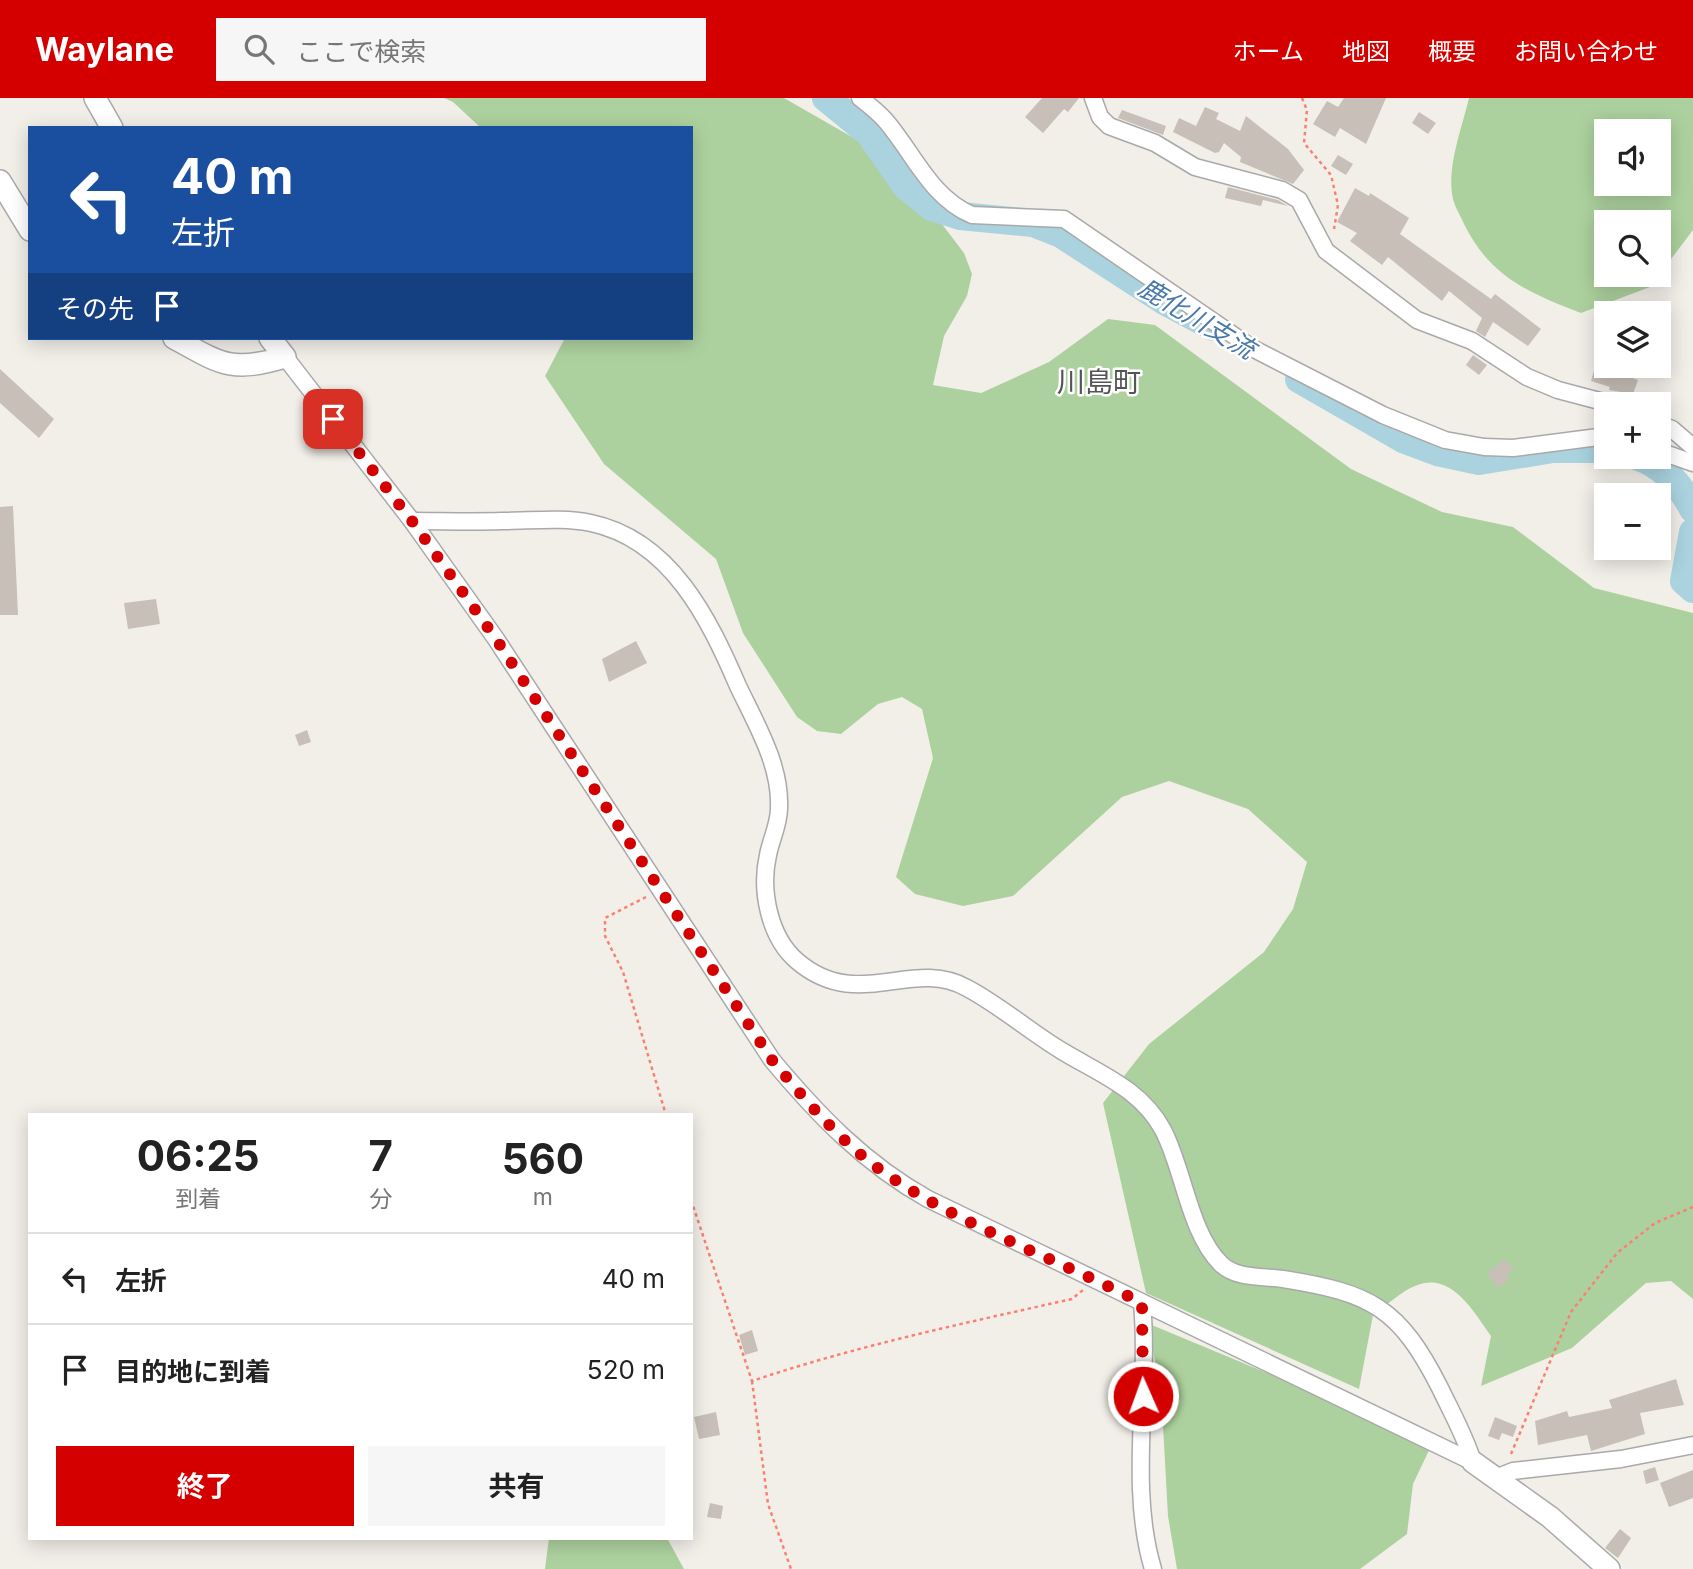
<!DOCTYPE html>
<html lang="ja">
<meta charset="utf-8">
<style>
:root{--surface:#fff;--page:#f6f6f6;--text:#222;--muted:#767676;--line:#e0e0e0;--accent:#d40000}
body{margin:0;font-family:Inter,"Noto Sans JP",sans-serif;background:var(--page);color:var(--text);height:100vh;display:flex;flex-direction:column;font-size:26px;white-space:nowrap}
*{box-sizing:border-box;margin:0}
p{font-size:23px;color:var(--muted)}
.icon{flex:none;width:38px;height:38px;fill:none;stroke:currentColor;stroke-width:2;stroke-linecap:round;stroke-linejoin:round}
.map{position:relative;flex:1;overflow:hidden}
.drawer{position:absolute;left:28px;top:1015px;width:665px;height:427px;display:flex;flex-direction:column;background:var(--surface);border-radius:0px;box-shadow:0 4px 18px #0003}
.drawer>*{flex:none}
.guide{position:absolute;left:28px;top:28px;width:665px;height:214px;border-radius:0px;box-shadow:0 4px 18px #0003;background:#1a4fa0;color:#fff;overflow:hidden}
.controls{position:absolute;left:1594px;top:21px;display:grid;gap:14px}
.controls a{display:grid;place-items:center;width:77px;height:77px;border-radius:0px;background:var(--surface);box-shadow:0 4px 18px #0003;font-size:35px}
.pin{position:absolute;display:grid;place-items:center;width:60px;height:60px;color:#fff;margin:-30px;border-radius:14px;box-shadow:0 4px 10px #0006}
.me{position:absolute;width:77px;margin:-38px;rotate:358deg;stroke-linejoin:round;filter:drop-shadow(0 0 5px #0008)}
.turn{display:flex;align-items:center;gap:24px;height:147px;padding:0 28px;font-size:32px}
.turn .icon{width:91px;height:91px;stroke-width:2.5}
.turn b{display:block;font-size:49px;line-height:60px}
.then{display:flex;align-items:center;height:66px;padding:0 28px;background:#0003;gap:14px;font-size:26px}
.eta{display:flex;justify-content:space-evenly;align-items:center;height:119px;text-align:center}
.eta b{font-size:42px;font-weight:700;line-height:49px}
.button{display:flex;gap:14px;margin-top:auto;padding:14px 28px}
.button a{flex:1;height:80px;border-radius:0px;background:var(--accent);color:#fff;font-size:28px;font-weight:700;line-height:80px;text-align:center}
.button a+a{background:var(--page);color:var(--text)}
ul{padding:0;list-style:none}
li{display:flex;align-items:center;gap:21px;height:91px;padding:0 28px;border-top:2px solid var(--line)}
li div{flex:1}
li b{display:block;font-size:26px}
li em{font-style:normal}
header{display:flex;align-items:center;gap:42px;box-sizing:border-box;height:98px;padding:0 35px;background:var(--accent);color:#fff}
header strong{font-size:33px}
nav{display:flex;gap:38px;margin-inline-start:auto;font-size:24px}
.search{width:490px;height:63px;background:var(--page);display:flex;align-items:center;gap:18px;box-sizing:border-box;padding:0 24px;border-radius:0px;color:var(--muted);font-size:26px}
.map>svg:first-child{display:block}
.forest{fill:#add19e;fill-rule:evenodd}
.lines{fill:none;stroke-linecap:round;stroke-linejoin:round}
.river{stroke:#aad3df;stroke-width:28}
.building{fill:#c7bfb8}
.minor-casing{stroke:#a9a9a9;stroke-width:19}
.tertiary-casing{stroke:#a9a9a9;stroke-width:24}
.path{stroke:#fa8072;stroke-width:2.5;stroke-dasharray:3.5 3.5;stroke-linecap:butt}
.minor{stroke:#fff;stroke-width:16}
.tertiary{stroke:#fff;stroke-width:21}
.route{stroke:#d40000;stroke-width:12;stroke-dasharray:0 21.6}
.labels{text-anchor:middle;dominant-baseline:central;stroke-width:5;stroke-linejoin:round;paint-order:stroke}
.water-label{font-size:26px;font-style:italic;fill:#4a7aab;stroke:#fff}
.quarter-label{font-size:28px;fill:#555;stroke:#fff}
</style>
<header>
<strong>Waylane</strong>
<div class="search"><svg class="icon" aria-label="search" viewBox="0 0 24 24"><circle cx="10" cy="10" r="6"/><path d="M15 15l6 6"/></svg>ここで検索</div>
<nav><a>ホーム</a><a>地図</a><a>概要</a><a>お問い合わせ</a></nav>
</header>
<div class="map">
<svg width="1693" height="1471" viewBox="0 0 1693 1471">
<rect width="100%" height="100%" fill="#f2efe9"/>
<g class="forest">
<path d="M444,0h340l75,43 60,53 45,59 8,21 -5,22 -23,40 -11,49 48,8 68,-31 59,-43 47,6 196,144 91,43 71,15 81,61 99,25v686l-22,-18 -25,2 -74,65 -91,38 10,-50c-18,-25 -40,-66 -76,-50 -15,6 -29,20 -42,29l-14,74 -213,-96 -43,-190 46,-59 115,-92 29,-43 14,-47 -59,-53 -79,-28 -47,16 -109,99 -50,10 -48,-12 -19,-17 37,-119 -11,-49 -20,-12 -24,7 -37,30 -24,-3 -20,-14 -54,-84 -27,-74 -112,-95 -59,-88 20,-38h126v-210h-210l-28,-26z"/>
<path d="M1469,0h224v132l-34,45v-53h-53v53h53l-9,12 -69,26c-52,-20 -91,-36 -117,-89 -3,-8 -9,-16 -11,-25 -7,-31 9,-71 16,-101zM1606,33h53v53h-53z"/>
<polygon points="1147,1225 1433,1344 1413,1386 1407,1436 1360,1471 1177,1471 1168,1418 1161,1292"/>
<polygon points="549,1440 667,1440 684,1471 545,1471"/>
</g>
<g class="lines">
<g class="river">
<polyline points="826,0 870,36 906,88 932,109 960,118 1033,125 1061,136 1166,204 1213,229"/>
<polyline points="1299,281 1405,342 1437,354 1479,363 1553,351 1606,351"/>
<path d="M1639,359c25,9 42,29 54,52"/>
<polyline points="1693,434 1684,483 1693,491"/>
</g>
</g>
<g class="building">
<polygon points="1042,0 1079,0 1068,14 1064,11 1043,35 1025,19"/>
<polygon points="1344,0 1386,0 1366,46 1340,30 1335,39 1313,26 1327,3 1338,9"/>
<polygon points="1205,9 1219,15 1216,21 1240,33 1246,18 1288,51 1304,72 1293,86 1240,64 1241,59 1224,45 1219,54 1215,55 1173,34 1179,20 1196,28"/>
<polygon points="1122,12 1166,28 1163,37 1118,20"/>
<polygon points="1419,14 1436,25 1428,36 1412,25"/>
<polygon points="1338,57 1353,66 1346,77 1331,68"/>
<polygon points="1228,89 1278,102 1288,108 1263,102 1261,108 1225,100"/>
<polygon points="1355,90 1369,98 1370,95 1409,120 1400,136 1491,201 1495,196 1541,231 1528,248 1493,224 1485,239 1476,233 1482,220 1449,193 1442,203 1388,159 1382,167 1350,143 1357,135 1337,124"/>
<polygon points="1473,257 1487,267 1479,277 1466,267"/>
<polygon points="1596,265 1629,273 1627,278 1638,282 1633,296 1609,292 1610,289 1591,283"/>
<polygon points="0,271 54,321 39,340 0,305"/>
<polygon points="13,408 18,517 0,517 0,409"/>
<polygon points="156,501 160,526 128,531 124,505"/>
<polygon points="636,543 647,565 609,584 602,561"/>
<polygon points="307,632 311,644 299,648 295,637"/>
<polygon points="1504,1161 1514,1171 1507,1177 1510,1180 1499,1190 1487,1176"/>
<polygon points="752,1232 758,1253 745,1257 739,1237"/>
<polygon points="1676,1281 1684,1307 1640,1315 1645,1336 1591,1353 1587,1337 1538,1347 1535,1323 1567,1313 1569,1319 1612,1310 1609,1302"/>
<polygon points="716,1314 720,1337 699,1341 694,1319"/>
<polygon points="1495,1319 1517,1328 1513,1339 1502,1335 1499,1342 1488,1338"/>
<polygon points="1655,1369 1659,1382 1646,1386 1643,1373"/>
<polygon points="1693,1372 1693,1400 1669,1409 1660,1385"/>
<polygon points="710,1405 723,1408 721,1421 707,1419"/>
<polygon points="1620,1431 1631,1440 1618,1460 1605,1450"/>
</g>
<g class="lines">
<g class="minor-casing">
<g id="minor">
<path d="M860,0c9,7 18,14 25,22 28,32 45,77 87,95l92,4 188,129 131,67 62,25 39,7 29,1 93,-12"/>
<polyline points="1093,0 1100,19 1109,28 1155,45 1195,69 1282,92 1299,102 1326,153 1417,222 1472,243 1527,279 1558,292 1611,306"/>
<path d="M285,259l127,164 84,118 276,421c46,55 93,104 156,139l545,263"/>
<polyline points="1659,326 1672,331 1693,349"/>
<polyline points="1659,353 1693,365"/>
<path d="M412,423c30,0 60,1 90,0 29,0 60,-4 89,2 80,17 118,96 147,163 18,38 43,79 41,122 0,17 -8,31 -11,47 -8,35 1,82 29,106 61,52 114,-4 170,27 34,18 63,44 95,63 38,23 79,38 101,79 21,40 26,102 58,134 15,15 42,12 62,15 88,14 116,28 157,109 12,25 25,48 33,74"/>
<path d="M1142,1205c8,85 -14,184 11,266"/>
<polyline points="1498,1379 1513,1373 1621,1361 1693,1347"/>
</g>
</g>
<g class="tertiary-casing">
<g id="tertiary">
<polyline points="95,0 112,30"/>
<polyline points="0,83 30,132"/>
<path d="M174,240c47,26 57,35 111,19l-15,-19"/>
<polyline points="1473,1364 1550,1419 1609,1471"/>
</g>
</g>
<g class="path">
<polyline points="1302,0 1307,12 1304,45 1331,77 1338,107 1334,131"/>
<polyline points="646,799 605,820 605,838 623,874 666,1017"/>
<path d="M691,1102l61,181c104,-35 213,-58 320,-82l11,-9"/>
<polyline points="752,1283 768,1406 791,1471"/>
<polyline points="1511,1356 1571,1214 1617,1155 1655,1125 1693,1109"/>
</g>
<use href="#minor" class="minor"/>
<use href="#tertiary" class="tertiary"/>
</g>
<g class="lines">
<path class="route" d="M333,321l79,102 84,118 276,421c35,42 71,85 117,116 74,50 172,85 253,127l1,93"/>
</g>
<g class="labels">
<g class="water-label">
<text transform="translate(1197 220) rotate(31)">鹿化川支流</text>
</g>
<g class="quarter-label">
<text x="1099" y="284">川島町</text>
</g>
</g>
</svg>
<div class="controls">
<a><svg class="icon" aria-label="sound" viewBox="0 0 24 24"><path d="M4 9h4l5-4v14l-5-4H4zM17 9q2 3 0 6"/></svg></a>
<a><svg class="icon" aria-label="search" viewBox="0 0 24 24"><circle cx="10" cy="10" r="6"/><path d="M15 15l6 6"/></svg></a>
<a><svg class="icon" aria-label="layers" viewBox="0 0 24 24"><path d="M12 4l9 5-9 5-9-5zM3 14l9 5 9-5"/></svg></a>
<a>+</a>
<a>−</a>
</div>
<div class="pin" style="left:333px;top:321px;background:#d93025"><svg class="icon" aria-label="arrive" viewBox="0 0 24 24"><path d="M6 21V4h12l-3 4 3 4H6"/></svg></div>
<svg class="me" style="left:1143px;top:1298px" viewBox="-20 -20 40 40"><circle r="17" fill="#d40000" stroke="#fff" stroke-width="3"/><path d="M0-11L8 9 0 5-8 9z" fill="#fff"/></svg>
<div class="guide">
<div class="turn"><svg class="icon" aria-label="left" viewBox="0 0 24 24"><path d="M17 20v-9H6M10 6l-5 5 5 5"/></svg><div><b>40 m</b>左折</div></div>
<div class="then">その先<svg class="icon" aria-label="arrive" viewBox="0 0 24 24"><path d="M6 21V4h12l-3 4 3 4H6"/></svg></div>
</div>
<section class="drawer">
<div class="eta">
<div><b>06:25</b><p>到着</p></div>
<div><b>7</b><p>分</p></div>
<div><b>560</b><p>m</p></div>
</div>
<ul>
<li><svg class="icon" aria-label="left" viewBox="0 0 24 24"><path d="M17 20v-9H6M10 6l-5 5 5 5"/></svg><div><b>左折</b></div><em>40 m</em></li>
<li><svg class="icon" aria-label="arrive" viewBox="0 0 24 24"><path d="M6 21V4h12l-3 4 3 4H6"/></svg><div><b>目的地に到着</b></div><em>520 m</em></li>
</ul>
<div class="button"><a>終了</a><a>共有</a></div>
</section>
</div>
